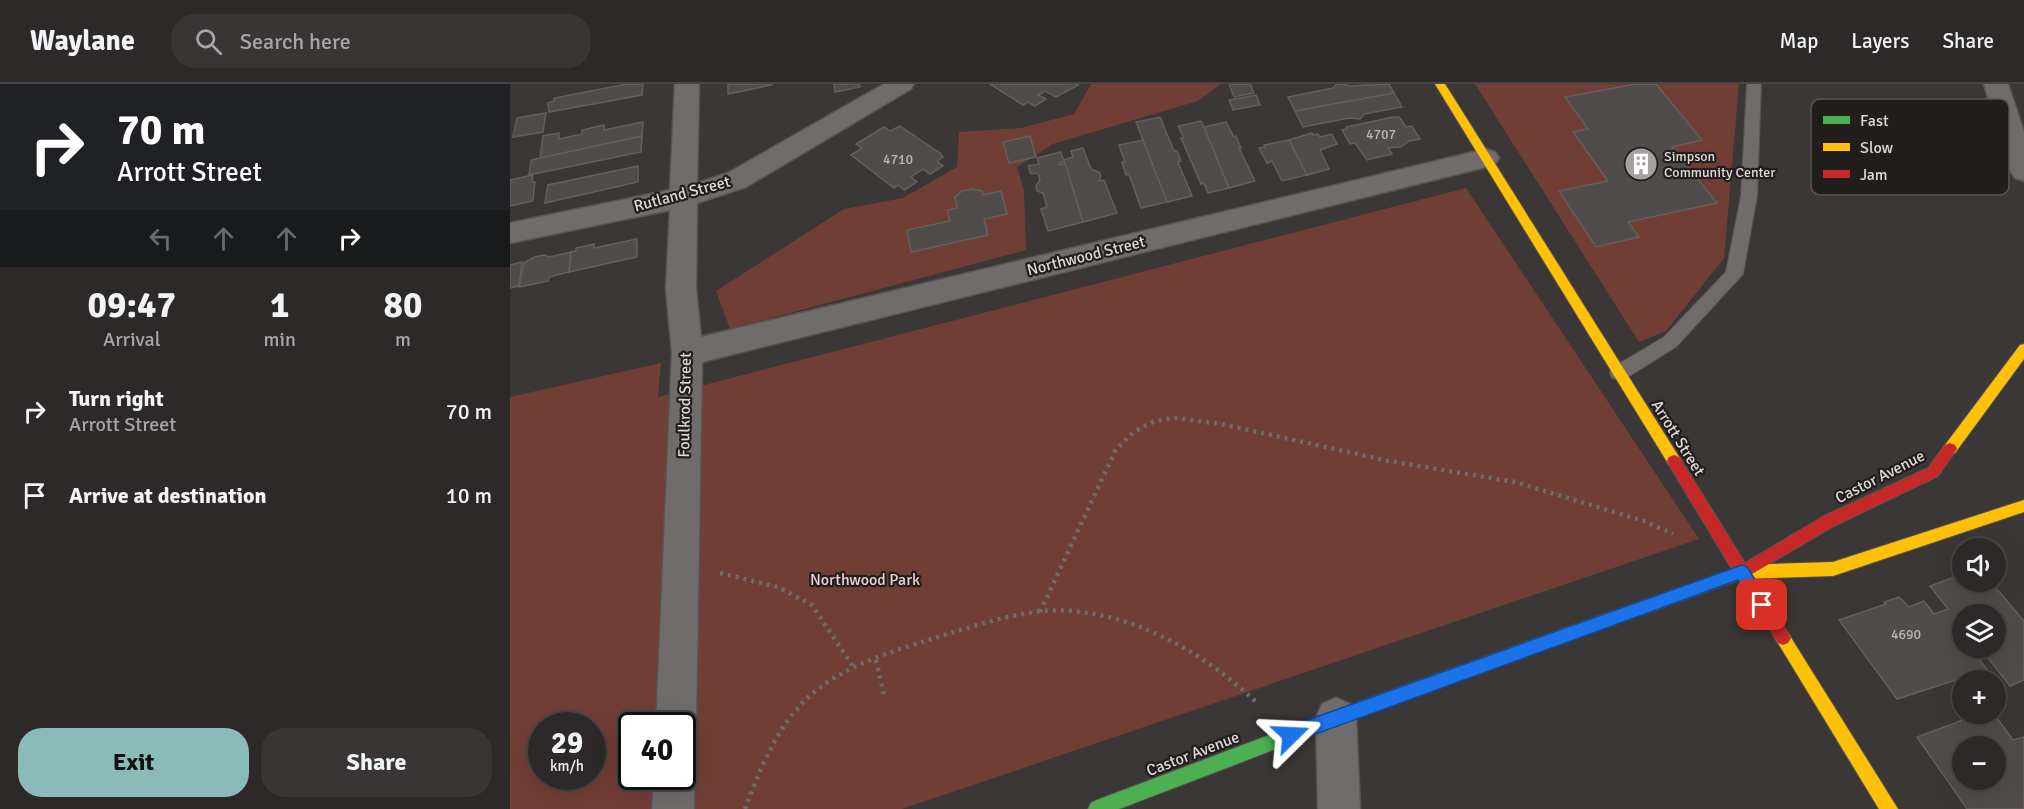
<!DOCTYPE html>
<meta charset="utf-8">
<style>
:root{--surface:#2c2928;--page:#383534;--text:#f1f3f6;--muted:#a6a6a8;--line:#484545;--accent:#8bbbb9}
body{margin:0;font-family:Signika,sans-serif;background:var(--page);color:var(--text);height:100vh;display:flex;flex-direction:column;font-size:22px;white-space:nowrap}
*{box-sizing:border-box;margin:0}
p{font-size:20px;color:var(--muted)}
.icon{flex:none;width:33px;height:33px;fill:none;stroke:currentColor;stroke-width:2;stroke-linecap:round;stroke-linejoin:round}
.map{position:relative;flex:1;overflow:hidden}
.panel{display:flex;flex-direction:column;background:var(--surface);width:510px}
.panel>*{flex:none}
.guide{background:#202124;color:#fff;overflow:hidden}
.controls{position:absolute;left:1442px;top:454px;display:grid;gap:12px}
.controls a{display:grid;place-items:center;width:54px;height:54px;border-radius:50%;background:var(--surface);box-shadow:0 6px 24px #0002,0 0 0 2px var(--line);font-size:30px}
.speed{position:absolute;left:18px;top:628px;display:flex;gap:12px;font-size:30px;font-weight:700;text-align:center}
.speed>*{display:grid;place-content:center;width:78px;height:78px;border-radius:50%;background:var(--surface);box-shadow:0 6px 24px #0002,0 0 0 2px var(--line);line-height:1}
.speed small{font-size:15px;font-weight:400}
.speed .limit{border:3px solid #111;border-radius:9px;background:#fff;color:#111}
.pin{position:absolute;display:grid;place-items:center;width:51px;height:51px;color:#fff;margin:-26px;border-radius:12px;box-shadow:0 3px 9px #0006}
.me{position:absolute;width:66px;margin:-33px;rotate:69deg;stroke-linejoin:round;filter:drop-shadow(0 0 4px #0008)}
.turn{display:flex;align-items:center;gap:21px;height:126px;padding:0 18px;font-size:27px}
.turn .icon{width:78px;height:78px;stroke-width:2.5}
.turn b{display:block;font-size:42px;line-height:51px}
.lanes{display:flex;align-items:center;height:57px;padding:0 18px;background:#0003;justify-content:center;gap:30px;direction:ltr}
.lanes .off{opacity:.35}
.eta{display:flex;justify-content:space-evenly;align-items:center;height:102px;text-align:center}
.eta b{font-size:36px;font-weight:700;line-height:42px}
.cta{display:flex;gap:12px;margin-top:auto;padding:12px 18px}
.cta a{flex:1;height:69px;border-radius:24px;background:var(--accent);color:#111;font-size:24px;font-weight:700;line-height:69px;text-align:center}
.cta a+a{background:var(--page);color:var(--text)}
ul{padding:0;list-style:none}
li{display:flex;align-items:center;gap:18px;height:84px;padding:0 18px}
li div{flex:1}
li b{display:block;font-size:22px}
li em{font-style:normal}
header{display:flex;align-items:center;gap:36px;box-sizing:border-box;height:84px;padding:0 30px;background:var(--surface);border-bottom:2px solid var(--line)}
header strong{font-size:28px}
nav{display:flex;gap:33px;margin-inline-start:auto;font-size:21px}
.search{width:420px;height:54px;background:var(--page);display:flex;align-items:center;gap:15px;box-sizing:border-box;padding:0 21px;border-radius:24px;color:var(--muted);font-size:22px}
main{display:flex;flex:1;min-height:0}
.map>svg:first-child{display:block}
.green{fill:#713e36;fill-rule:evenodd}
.building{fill:#504c4c;stroke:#645f5e;stroke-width:1.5;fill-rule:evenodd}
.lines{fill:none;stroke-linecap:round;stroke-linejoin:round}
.lane-casing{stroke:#585453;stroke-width:2}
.street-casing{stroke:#585453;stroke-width:3}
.fast-casing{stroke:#585453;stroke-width:2}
.slow-casing{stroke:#585453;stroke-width:2}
.jam-casing{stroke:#585453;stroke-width:2}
.path{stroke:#6e6c6b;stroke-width:4.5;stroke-dasharray:3 5;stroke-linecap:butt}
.lane{fill:#6f6c6b;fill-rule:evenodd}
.street{fill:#6f6c6b;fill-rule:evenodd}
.fast{fill:#4caf50;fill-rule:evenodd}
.slow{fill:#ffc107;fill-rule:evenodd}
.jam{fill:#c62828;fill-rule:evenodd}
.route{fill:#1a73e8;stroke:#114b97;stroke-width:1.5}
.labels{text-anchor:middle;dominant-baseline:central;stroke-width:4.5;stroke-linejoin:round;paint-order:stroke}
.number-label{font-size:14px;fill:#bbb6b6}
.far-poi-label{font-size:14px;fill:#dfdad9;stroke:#221e1e;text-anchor:start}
.street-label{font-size:16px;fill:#dfdad9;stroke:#221e1e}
.park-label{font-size:16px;fill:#edd2cc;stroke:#221e1e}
.key{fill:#221e1e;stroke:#5b5656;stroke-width:1.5}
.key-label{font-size:16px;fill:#dfdad9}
</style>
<header>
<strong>Waylane</strong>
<div class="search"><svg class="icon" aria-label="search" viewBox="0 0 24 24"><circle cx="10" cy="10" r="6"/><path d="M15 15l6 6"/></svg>Search here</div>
<nav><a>Map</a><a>Layers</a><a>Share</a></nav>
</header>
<main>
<section class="panel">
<div class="guide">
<div class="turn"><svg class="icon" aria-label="right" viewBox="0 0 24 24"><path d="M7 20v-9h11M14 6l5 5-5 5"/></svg><div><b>70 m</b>Arrott Street</div></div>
<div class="lanes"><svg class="icon off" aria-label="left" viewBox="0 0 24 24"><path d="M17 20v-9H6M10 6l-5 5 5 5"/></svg><svg class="icon off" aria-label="ahead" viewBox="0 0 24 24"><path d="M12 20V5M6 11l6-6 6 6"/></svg><svg class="icon off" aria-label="ahead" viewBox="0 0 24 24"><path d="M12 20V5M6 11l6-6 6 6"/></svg><svg class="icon" aria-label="right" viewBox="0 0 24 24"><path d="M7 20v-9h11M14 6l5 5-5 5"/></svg></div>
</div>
<div class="eta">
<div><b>09:47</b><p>Arrival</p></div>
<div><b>1</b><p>min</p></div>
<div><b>80</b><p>m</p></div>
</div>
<ul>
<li><svg class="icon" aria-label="right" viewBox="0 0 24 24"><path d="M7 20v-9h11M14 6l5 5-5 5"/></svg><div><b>Turn right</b><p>Arrott Street</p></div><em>70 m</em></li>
<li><svg class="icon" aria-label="arrive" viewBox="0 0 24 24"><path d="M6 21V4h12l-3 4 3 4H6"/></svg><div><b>Arrive at destination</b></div><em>10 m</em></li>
</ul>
<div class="cta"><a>Exit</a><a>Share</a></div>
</section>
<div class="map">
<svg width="1514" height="725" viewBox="0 0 1514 725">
<rect width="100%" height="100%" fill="#3b3736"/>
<g class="green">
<polygon points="581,0 711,0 688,17 543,60 507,83 514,107 516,166 220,245 206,207 334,125 393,114 447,83 449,48 511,44 564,30"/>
<polygon points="965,0 1229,0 1214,174 1156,247 1129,258"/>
<path d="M956,104l233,351 -797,270h-392v-412l151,-34 -3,34zM32,642h50v51h-50zM122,642h50v51h-50z"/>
</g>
<g class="building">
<polygon points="117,0 133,0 132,11 39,28 38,19 44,17 44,14"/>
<polygon points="218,0 262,0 262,1 218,10"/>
<polygon points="324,0 349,0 350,3 325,8"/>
<polygon points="480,0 566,0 568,1 546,13 535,7 528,11 536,15 525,22 518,18 513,21"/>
<polygon points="719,0 740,0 744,9 724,13"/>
<polygon points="834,0 839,2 879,0 884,9 785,27 778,13 823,4 826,1"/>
<polygon points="1126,0 1146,0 1192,56 1162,63 1207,119 1118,138 1129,153 1086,163 1049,107 1098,97 1063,48 1078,45 1055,13"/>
<polygon points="884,9 892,23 854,30 850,35 839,34 793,43 785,27"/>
<polygon points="746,11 750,21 723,26 719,16"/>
<polygon points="36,29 33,48 3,53 7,34"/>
<polygon points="650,33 664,67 667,67 671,77 668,78 682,112 657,118 626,38"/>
<polygon points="883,33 889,33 896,43 902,42 910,55 899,57 891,63 878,64 882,70 857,76 845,59 840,60 832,46 837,45 836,43"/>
<polygon points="691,37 694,43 719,104 698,109 694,99 691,100 671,54 674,54 668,42"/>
<polygon points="133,38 132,52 30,74 33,52 49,49 49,55 72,50 72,46 94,41 94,46"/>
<polygon points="716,38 724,53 726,52 731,64 729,64 745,97 719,104 694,43"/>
<polygon points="390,42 430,69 433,73 427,77 433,82 420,90 413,85 401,93 407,98 394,106 388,101 384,104 341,71 352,64 346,60 374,43 380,47"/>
<polygon points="802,49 803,51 808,50 810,53 822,50 827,60 810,66 819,85 797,91 779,56"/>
<polygon points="132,52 131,68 19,91 21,76"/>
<polygon points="520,52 526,73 499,79 493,58"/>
<polygon points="633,56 657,118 631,124 619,90 616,91 612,78 615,78 609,61"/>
<polygon points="779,56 797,91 772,97 762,77 757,79 749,64 755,63 754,61"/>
<polygon points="573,64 581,85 589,88 591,92 589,97 594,96 607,129 573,138 554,76 563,73 561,67"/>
<polygon points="551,68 554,77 549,79 550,81 555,79 573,138 538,147 531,125 537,123 533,109 527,107 526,102 530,96 528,89 521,90 518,82 529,80 527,74"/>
<polygon points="128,82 128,98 35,119 38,101"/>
<polygon points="23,91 22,98 25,98 23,117 0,122 0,96"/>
<polygon points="462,105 472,107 473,111 491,107 497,130 474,135 478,151 401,168 397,146 440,137 437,126 447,124 445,113 452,107"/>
<polygon points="127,155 127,173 59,188 61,168 66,167 66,164 84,160 84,164"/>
<polygon points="61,168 59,188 39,193 38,197 9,203 14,179 24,173 34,171 39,173"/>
<polygon points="12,178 9,202 0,204 0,181"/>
<polygon points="1452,490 1452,498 1481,498 1514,537 1514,596 1500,602 1470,564 1485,564 1485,531 1452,531 1452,564 1468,564 1462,566 1482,592 1452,598 1449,595 1387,615 1329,536 1376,520 1374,518 1389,513 1399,523 1414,517 1424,530 1438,525 1420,502"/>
<path d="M1469,630h15l19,26 11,-3v72h-57l-50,-72zM1452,663h33v33h-33z"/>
</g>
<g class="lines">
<g class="lane-casing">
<polygon id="lane" points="1237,0 1251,0 1247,112 1233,190 1166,263 1116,294 1109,296 1102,294 1100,289 1102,284 1154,253 1216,188 1231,112"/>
</g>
<g class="street-casing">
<g id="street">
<polygon points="165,0 189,0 187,99 218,89 374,0 404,0 401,5 236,103 187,119 186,205 191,253 976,65 985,68 989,74 985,80 976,83 192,278 186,642 180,656 172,659 172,642 146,642 162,269 156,205 160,126 0,159 0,139 160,106"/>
<polygon points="1474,0 1498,0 1514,48 1514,97 1505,94 1501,88"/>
<polygon points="826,614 840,620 846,634 850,725 808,725 806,634 812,620"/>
<polygon points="172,676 178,679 184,693 184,725 142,725 144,693 172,693"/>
</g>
</g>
<g class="fast-casing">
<polygon id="fast" points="1103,527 1108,529 1111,534 1108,539 1103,541 826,642 609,725 578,725 581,719 587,716 826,626"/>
</g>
<g class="slow-casing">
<g id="slow">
<polygon points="925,0 935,0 1169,373 1171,377 1169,381 1164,383 1159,381"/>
<polygon points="1514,260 1514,275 1445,369 1440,371 1435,369 1433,365 1435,361 1510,261"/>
<polygon points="1514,416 1514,428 1323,492 1233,495 1228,493 1226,488 1228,483 1233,481 1323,478"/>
<polygon points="1273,547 1278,549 1388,725 1369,725 1268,559 1265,554 1268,549"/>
</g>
</g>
<g class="jam-casing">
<polygon id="jam" points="1440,359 1445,361 1447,365 1428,392 1324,442 1242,490 1278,549 1281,554 1278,559 1273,561 1268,559 1229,496 1103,541 1098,539 1095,534 1098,529 1222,485 1159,381 1157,377 1159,373 1164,371 1169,373 1235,479 1314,432 1418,384 1435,361"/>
</g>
<g class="path">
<polyline points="210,489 268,503 302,521 344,584"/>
<polyline points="530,528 606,365 625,347 645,337 665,334 711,340 879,377 1005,398 1134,437 1163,450"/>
<polyline points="366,576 375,615"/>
<path d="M235,725c15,-41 34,-87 68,-116 32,-27 77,-41 115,-53 37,-11 76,-25 115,-29 78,-6 161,40 215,93"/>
</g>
<use href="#lane" class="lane"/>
<use href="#street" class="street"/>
<use href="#fast" class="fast"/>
<use href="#slow" class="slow"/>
<use href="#jam" class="jam"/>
</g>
<polygon class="route" points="1232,481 1237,483 1258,516 1260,521 1258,526 1252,528 1247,526 1228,496 781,659 776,656 773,651 776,645 781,642"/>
<defs>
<g id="building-disc" transform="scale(1.725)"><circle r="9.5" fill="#a6a1a0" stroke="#221e1e"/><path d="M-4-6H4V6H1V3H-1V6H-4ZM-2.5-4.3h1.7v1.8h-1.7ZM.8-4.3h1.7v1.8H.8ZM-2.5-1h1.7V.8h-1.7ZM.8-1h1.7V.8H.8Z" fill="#fff"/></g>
</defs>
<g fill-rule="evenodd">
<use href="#building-disc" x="1131" y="80"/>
</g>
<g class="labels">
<g class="number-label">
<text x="871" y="50">4707</text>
<text x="388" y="75">4710</text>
<text x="1396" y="550">4690</text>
</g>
<g class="far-poi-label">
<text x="1154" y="72">Simpson<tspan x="1154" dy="16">Community Center</tspan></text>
</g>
<g class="street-label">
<text transform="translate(172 110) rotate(-15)">Rutland Street</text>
<text transform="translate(576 172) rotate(-14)">Northwood Street</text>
<text transform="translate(175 321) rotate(-89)">Foulkrod Street</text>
<text transform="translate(1168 354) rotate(58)">Arrott Street</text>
<text transform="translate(1370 393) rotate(-27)">Castor Avenue</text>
<text transform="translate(683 670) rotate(-21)">Castor Avenue</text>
</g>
<g class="park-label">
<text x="355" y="496">Northwood Park</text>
</g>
</g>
<rect x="1301" y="15" width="198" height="96" rx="9" class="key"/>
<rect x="1313" y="32" width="27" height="8" fill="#4caf50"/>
<rect x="1313" y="59" width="27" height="8" fill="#ffc107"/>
<rect x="1313" y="86" width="27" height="8" fill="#c62828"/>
<g class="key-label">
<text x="1350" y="42">Fast</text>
<text x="1350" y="69">Slow</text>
<text x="1350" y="96">Jam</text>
</g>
</svg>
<div class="controls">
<a><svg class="icon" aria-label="sound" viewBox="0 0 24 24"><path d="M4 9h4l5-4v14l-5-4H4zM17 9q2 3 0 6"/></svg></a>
<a><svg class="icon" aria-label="layers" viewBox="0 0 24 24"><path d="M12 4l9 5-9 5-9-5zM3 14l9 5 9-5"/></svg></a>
<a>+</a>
<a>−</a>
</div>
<div class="speed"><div>29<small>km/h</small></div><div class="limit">40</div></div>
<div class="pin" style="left:1252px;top:521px;background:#d93025"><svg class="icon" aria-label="arrive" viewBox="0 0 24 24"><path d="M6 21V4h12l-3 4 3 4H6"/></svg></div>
<svg class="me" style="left:781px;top:651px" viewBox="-20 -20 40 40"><path d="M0-17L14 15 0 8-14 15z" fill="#1a73e8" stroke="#fff" stroke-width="4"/></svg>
</div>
</main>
